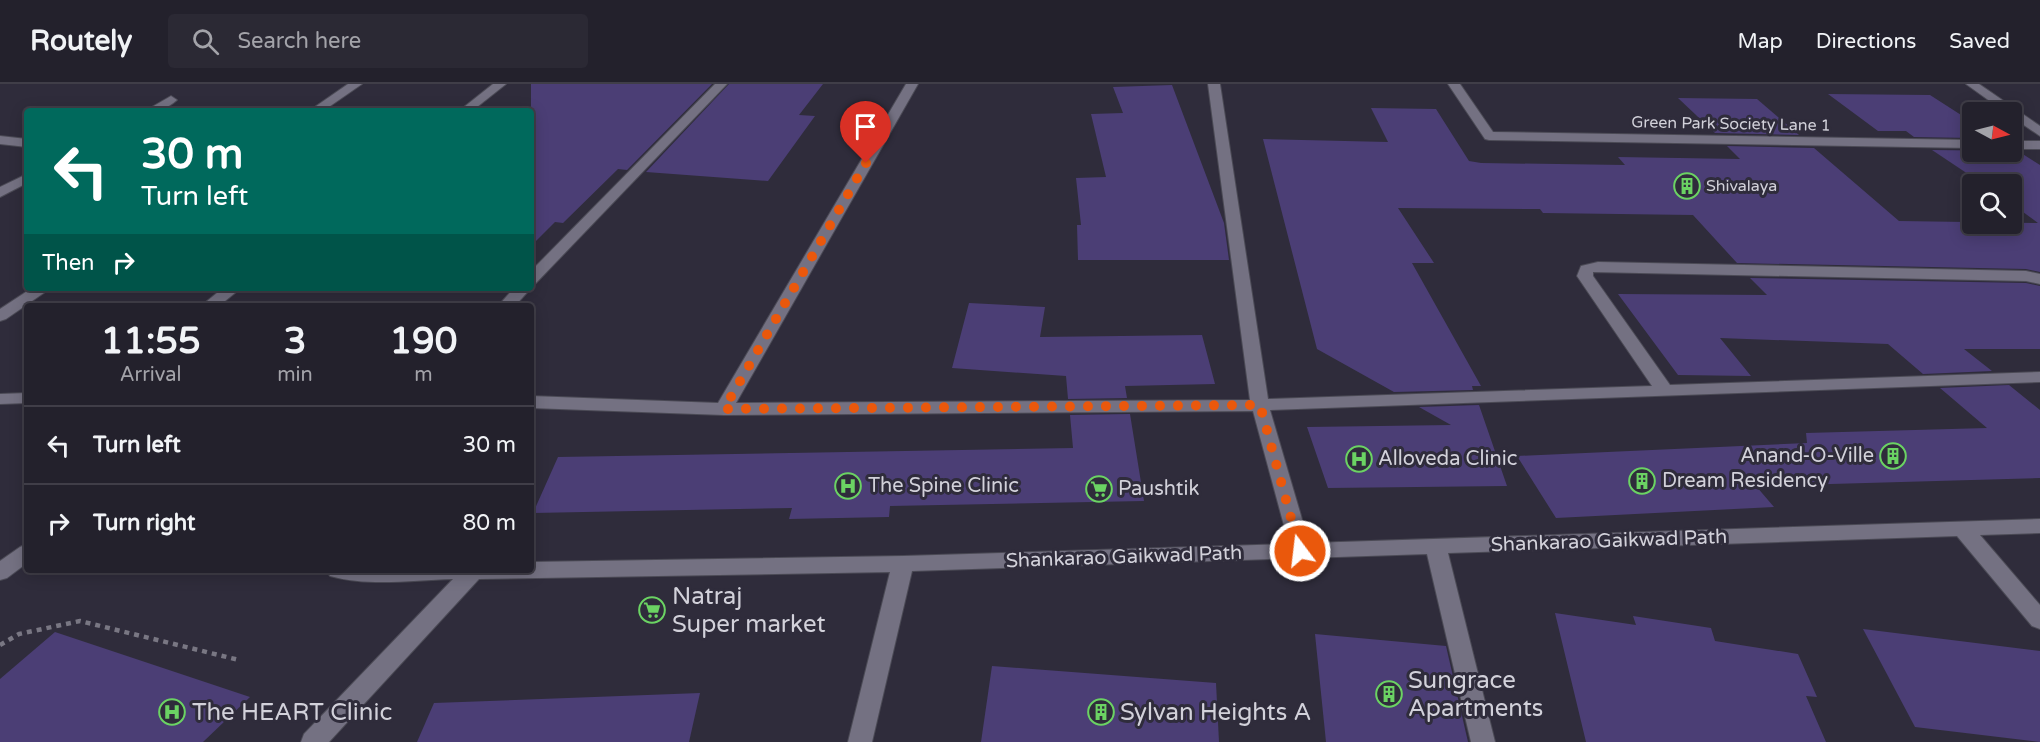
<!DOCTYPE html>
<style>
:root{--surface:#23212c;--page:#2b2934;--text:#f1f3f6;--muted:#a3a3a9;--line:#403e48}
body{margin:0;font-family:"Varela Round",sans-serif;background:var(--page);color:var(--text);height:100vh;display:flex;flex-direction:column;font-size:22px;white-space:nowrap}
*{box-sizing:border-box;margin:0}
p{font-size:20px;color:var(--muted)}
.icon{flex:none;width:33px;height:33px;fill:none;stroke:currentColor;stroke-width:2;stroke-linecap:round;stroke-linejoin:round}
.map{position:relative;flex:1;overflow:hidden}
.details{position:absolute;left:24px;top:219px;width:510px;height:270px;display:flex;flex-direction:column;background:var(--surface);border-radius:6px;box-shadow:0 3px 15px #0003,0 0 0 2px var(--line)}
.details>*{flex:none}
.top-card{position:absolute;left:24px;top:24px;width:510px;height:183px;border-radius:6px;box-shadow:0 3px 15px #0003,0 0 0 2px var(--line);background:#00695c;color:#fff;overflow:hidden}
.needle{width:39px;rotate:97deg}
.tools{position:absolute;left:1962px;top:18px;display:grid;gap:12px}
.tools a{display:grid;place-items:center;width:60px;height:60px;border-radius:6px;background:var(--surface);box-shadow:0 3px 15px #0003,0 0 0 2px var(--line);font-size:30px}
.pin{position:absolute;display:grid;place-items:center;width:51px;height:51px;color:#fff;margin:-62px -26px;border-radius:50% 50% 50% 0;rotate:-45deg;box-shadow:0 0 6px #0007}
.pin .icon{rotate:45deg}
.me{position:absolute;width:66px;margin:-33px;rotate:345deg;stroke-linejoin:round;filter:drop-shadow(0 0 4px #0008)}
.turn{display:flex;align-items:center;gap:21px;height:126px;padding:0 18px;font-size:27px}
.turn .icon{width:78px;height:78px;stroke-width:2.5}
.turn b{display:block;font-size:42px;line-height:51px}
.then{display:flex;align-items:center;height:57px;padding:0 18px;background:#0003;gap:12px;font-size:22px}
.eta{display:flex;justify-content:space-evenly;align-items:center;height:102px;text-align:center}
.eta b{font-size:36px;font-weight:800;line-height:42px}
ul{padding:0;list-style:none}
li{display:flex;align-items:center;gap:18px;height:78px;padding:0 18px;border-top:2px solid var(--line)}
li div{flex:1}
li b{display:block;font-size:22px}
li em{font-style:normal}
header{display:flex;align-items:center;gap:36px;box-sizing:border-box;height:84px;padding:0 30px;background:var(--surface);border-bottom:2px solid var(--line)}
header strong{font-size:28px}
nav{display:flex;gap:33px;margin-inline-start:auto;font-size:21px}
.search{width:420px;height:54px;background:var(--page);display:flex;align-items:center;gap:15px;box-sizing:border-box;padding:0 21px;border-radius:6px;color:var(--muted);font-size:22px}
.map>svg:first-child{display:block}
.building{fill:#4b3e75}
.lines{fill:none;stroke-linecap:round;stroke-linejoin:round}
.minor-casing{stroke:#4b4a55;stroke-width:2}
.path{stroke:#797783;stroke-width:4.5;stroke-dasharray:5 5;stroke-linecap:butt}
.minor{fill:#747182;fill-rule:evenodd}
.route{stroke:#ea580c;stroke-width:10;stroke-dasharray:0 18}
.labels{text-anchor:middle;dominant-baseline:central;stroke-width:6;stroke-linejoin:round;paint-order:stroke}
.far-street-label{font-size:16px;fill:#d2d1da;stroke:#2f2c3b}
.far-poi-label{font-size:16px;fill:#d2d1da;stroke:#2f2c3b;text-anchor:start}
.poi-label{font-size:20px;fill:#d2d1da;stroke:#2f2c3b;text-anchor:start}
.street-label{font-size:20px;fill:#d2d1da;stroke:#2f2c3b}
.near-poi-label{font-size:24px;fill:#d2d1da;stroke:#2f2c3b;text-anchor:start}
</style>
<header>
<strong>Routely</strong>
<div class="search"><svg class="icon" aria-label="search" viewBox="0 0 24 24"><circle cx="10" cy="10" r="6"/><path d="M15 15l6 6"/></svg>Search here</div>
<nav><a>Map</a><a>Directions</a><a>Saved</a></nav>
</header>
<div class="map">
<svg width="2040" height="658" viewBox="0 0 2040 658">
<rect width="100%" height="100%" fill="#2f2c3b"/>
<g class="building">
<polygon points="531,0 712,0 627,86 618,85 563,139 555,138 531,162"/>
<polygon points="729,0 823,0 799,31 815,32 768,97 646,88"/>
<polygon points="1172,1 1224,139 1229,176 1078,176 1077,141 1081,141 1076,94 1106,93 1091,30 1123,29 1113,3"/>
<polygon points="1828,10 1930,11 1972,38 1972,54 1914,53 1906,47 1878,47"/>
<polygon points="1678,14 1757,15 1799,51 1715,49"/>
<polygon points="1371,24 1436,25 1469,77 1481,79 1625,81 1618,73 1740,75 1727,62 1814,64 1899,137 2038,139 2012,120 2012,100 1983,100 1932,66 2018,67 2040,81 2040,188 2026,185 1737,179 1693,131 1543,129 1540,125 1398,124 1434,179 1412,179 1481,302 1472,302 1473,306 1394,308 1317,265 1263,55 1388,58"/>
<polygon points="1750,194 2026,199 2040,202 2040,265 1964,265 1992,287 1923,290 1888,260 1720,254 1751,292 1678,291 1618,210 1767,211"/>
<polygon points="969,219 1045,223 1040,253 1202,251 1215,300 1125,302 1127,314 1068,315 1066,292 952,284"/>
<polygon points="2009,301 2040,326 2040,394 1756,402 1774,423 1556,434 1517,372 1807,359 1806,349 1987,344 1940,304"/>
<polygon points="1479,321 1507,402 1328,404 1307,343 1451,341 1419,323"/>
<polygon points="1130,330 1144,417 890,422 889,433 789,435 792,424 533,429 558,373 1073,364 1070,331"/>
<polygon points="1555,529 1636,541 1633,532 1711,544 1715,557 1798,570 1817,613 1806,612 1826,658 1586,658"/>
<polygon points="1863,545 2040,567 2040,658 1915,643"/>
<polygon points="55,548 250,613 203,658 0,658 0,595"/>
<polygon points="1315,550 1446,562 1468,658 1326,658"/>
<polygon points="992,582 1216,599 1219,658 981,658"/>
<polygon points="700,609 689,658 417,658 434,619"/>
</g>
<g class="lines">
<g class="minor-casing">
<g id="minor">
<polygon points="348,0 362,0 323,27 309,27"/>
<polygon points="493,0 506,0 472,27 459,27"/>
<polygon points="715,0 727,0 536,199 531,201 531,187"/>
<path d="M906,0h12l-182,319 514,-3 -42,-316h12l48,315 384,-13 -75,-110 4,-10 17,-4 428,9 14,3v10l-14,-3 -433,-9v4l77,109 370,-13v10l-770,28 39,133 731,-24v14l-60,2 60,70v24l-8,-3 -75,-90 -509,17 47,189h-24l-44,-188 -515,17 -40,171h-24l42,-170 -411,7 -150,163h-28l3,-8 149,-155c-39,1 -85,8 -123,-3l-4,-6h205v-8l372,-6 386,-12 -36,-133 -529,4 -193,-7v-12l187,7z"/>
<polygon points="1448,0 1460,0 1493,48 1972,56 1972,64 1489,56 1485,55"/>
<polygon points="1966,0 1979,0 2040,42 2040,52 2012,33 2012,28 2005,28"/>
<path d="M171,12l6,4c-10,9 -19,11 -32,11z"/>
<polygon points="0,52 27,55 27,63 0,60"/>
<rect x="2012" y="57" width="28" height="8"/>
<polygon points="27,90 27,99 0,113 0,103"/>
<polygon points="32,204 51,204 6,235 0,237 0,225"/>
<polygon points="223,204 241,204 219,222 201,222"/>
<polygon points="514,204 531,204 515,222 498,222"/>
<polygon points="27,309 27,319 0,320 0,310"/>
<polygon points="27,460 27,479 7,494 0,496 0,477 20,463"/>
</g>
</g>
<polyline class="path" points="0,561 19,550 80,537 239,576"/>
<use href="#minor" class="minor"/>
</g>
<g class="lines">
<polyline class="route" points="866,79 724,325 1260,321 1300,467"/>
</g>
<defs>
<g id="building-ring" transform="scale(1.35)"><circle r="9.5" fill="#2f2c3b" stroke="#6bd363" stroke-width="1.5"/><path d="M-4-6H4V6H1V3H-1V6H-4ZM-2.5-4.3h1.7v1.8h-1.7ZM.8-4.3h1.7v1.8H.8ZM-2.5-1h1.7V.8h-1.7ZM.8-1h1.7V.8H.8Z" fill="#6bd363"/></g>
<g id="hospital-ring" transform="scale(1.35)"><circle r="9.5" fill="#2f2c3b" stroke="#6bd363" stroke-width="1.5"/><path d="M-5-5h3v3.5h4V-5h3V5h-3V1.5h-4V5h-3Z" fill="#6bd363"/></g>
<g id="supermarket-ring" transform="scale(1.35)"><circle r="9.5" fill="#2f2c3b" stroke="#6bd363" stroke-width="1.5"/><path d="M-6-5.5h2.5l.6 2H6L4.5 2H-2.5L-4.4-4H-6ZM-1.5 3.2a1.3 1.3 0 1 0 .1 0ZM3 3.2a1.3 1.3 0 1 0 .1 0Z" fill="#6bd363"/></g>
</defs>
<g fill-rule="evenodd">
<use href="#building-ring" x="1687" y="102"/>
<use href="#building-ring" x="1893" y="372"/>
<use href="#hospital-ring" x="1359" y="375"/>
<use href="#building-ring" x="1642" y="397"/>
<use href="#hospital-ring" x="848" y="402"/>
<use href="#supermarket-ring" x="1099" y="405"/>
<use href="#supermarket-ring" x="652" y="526"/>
<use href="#building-ring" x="1389" y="610"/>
<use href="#hospital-ring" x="172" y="628"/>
<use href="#building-ring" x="1101" y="628"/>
</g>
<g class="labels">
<g class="far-street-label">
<text transform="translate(1731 40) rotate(1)">Green Park Society Lane 1</text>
</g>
<g class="far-poi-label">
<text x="1706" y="102">Shivalaya</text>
</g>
<g class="poi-label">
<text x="1874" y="372" text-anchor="end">Anand-O-Ville</text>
<text x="1378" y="375">Alloveda Clinic</text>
<text x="1662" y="397">Dream Residency</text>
<text x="868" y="402">The Spine Clinic</text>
<text x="1118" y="405">Paushtik</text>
</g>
<g class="street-label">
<text transform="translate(1609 457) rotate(-2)">Shankarao Gaikwad Path</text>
<text transform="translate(1124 473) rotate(-2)">Shankarao Gaikwad Path</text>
</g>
<g class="near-poi-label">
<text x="672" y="512">Natraj<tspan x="672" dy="28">Super market</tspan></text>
<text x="1408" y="596">Sungrace<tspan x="1408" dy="28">Apartments</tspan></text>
<text x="192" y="628">The HEART Clinic</text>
<text x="1120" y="628">Sylvan Heights A</text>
</g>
</g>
</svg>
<div class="tools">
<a><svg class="needle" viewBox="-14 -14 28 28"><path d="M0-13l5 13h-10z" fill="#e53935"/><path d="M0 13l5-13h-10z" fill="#a3a3a9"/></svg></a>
<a><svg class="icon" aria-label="search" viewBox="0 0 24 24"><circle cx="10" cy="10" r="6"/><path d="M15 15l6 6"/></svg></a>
</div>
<div class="pin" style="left:866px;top:79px;background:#d93025"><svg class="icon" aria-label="arrive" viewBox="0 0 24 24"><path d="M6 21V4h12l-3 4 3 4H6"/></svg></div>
<svg class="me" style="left:1300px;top:467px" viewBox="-20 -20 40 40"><circle r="17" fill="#ea580c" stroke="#fff" stroke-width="3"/><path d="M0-11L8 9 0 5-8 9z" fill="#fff"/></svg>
<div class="top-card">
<div class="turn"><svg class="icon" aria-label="left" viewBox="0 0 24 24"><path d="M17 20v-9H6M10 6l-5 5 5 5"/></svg><div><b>30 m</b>Turn left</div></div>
<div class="then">Then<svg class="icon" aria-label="right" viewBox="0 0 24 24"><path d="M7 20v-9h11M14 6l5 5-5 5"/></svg></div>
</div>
<section class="details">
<div class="eta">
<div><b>11:55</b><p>Arrival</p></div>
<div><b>3</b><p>min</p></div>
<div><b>190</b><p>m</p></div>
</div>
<ul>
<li><svg class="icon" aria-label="left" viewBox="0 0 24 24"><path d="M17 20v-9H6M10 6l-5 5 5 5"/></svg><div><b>Turn left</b></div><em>30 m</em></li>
<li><svg class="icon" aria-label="right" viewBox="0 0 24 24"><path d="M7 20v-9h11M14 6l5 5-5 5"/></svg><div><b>Turn right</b></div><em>80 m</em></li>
</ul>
</section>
</div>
